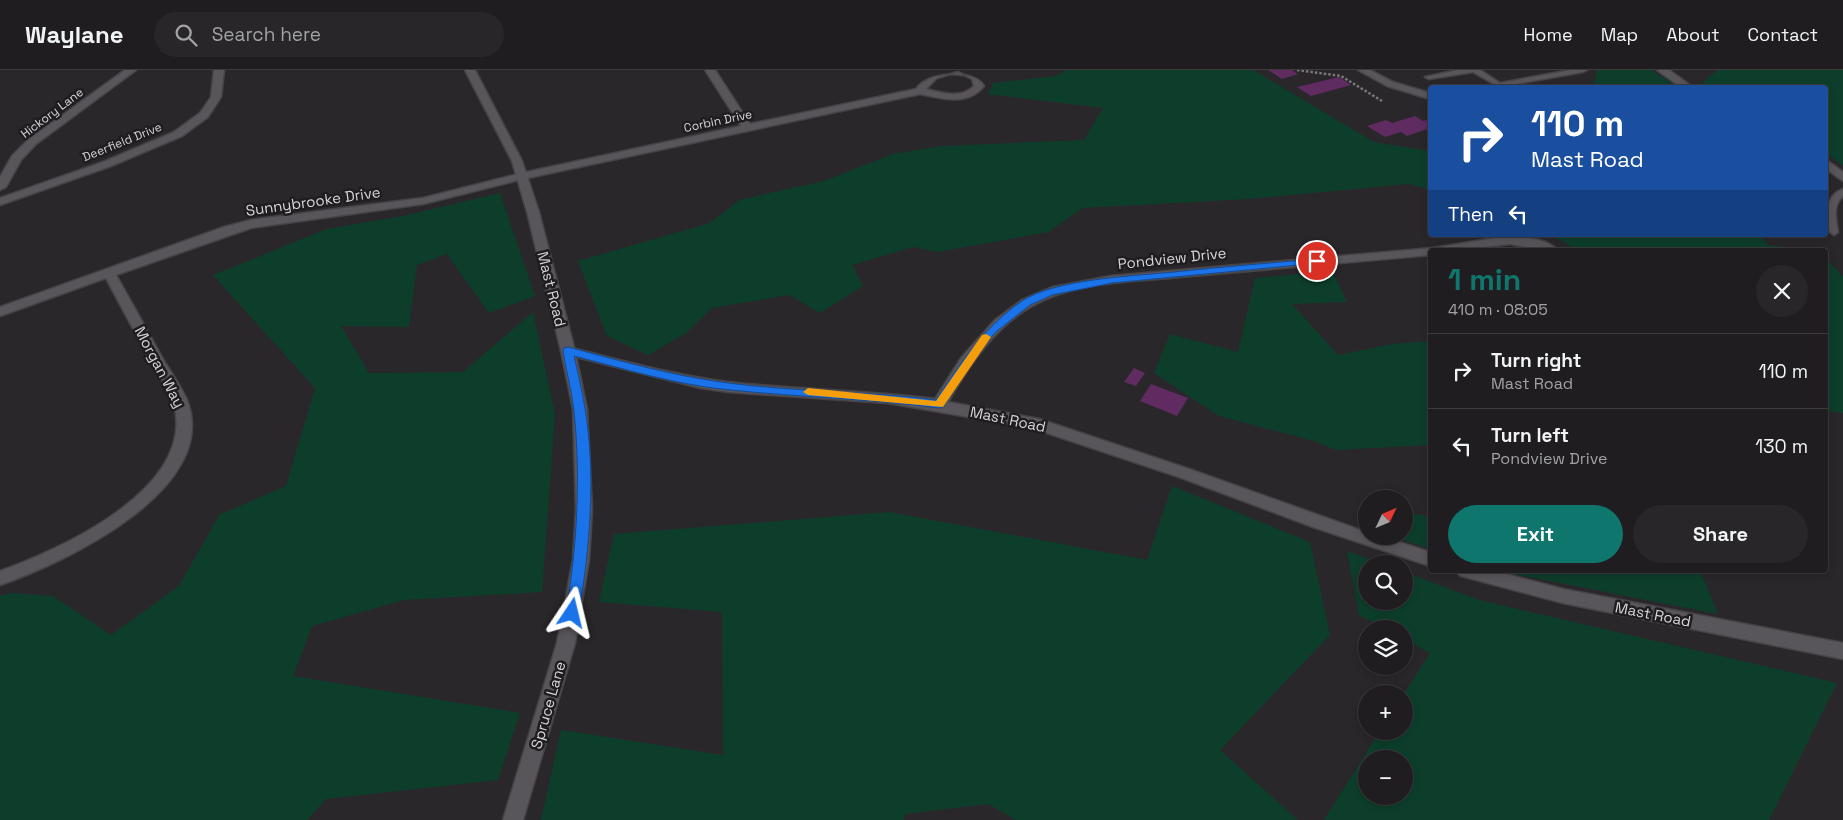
<!DOCTYPE html>
<meta charset="utf-8">
<style>
:root{--surface:#201d20;--page:#282629;--text:#f1f3f6;--muted:#a2a2a5;--line:#3d3b3e;--accent:#0f766e}
body{margin:0;font-family:"Space Grotesk",sans-serif;background:var(--page);color:var(--text);height:100vh;display:flex;flex-direction:column;font-size:19px;white-space:nowrap}
*{box-sizing:border-box;margin:0}
p{font-size:16px;color:var(--muted)}
.icon{flex:none;width:28px;height:28px;fill:none;stroke:currentColor;stroke-width:2;stroke-linecap:round;stroke-linejoin:round}
.map{position:relative;flex:1;overflow:hidden}
.drawer{position:absolute;left:1428px;top:178px;width:400px;height:325px;display:flex;flex-direction:column;background:var(--surface);border-radius:5px;box-shadow:0 2px 8px #0003,0 0 0 1px var(--line)}
.drawer>*{flex:none}
.top-card{position:absolute;left:1428px;top:15px;width:400px;height:152px;border-radius:5px;box-shadow:0 2px 8px #0003,0 0 0 1px var(--line);background:#1a4fa0;color:#fff;overflow:hidden}
.needle{width:32px;rotate:46deg}
.controls{position:absolute;left:1358px;top:420px;display:grid;gap:10px}
.controls a{display:grid;place-items:center;width:55px;height:55px;border-radius:50%;background:var(--surface);box-shadow:0 2px 8px #0003,0 0 0 1px var(--line);font-size:25px}
.pin{position:absolute;display:grid;place-items:center;width:42px;height:42px;color:#fff;margin:-21px;border:2px solid #fff;border-radius:50%;box-shadow:0 1px 5px #0007}
.me{position:absolute;width:55px;margin:-28px;rotate:10deg;stroke-linejoin:round;filter:drop-shadow(0 0 4px #0008)}
.turn{display:flex;align-items:center;gap:18px;height:105px;padding:0 20px;font-size:22px}
.turn .icon{width:65px;height:65px;stroke-width:2.5}
.turn b{display:block;font-size:35px;line-height:42px}
.then{display:flex;align-items:center;height:48px;padding:0 20px;background:#0003;gap:10px;font-size:19px}
.round{display:grid;place-items:center;flex:none;width:52px;height:52px;border-radius:26px;background:var(--page)}
.head{display:flex;align-items:center;justify-content:space-between;height:85px;padding:0 20px}
h1{font-size:30px;font-weight:600;line-height:38px;color:var(--accent)}
.cta{display:flex;gap:10px;margin-top:auto;padding:10px 20px}
.cta a{flex:1;height:58px;border-radius:30px;background:var(--accent);color:#fff;font-size:20px;font-weight:600;line-height:58px;text-align:center}
.cta a+a{background:var(--page);color:var(--text)}
ul{padding:0;list-style:none}
li{display:flex;align-items:center;gap:15px;height:75px;padding:0 20px;border-top:1px solid var(--line)}
li div{flex:1}
li b{display:block;font-size:19px}
li em{font-style:normal}
header{display:flex;align-items:center;gap:30px;box-sizing:border-box;height:70px;padding:0 25px;background:var(--surface);border-bottom:1px solid var(--line)}
header strong{font-size:24px}
nav{display:flex;gap:28px;margin-inline-start:auto;font-size:18px}
.search{width:350px;height:45px;background:var(--page);display:flex;align-items:center;gap:12px;box-sizing:border-box;padding:0 18px;border-radius:28px;color:var(--muted);font-size:19px}
.map>svg:first-child{display:block}
.green{fill:#0d3e2c;fill-rule:evenodd}
.building{fill:#5f2b61}
.lines{fill:none;stroke-linecap:round;stroke-linejoin:round}
.lane-casing{stroke:#454346;stroke-width:3}
.street-casing{stroke:#454346;stroke-width:3}
.secondary-casing{stroke:#454346;stroke-width:3}
.path{stroke:#7a787b;stroke-width:2.5;stroke-dasharray:2.5 2;stroke-linecap:butt}
.lane{fill:#59565b;fill-rule:evenodd}
.street{fill:#59565b;fill-rule:evenodd}
.secondary{fill:#59565b;fill-rule:evenodd}
.route{fill:#1a73e8;stroke:#114b97}
.slow{fill:#f59e0b}
.labels{text-anchor:middle;dominant-baseline:central;stroke-width:5;stroke-linejoin:round;paint-order:stroke}
.far-street-label{font-size:12px;fill:#d7d5d8;stroke:#201d21}
.street-label{font-size:15px;fill:#d7d5d8;stroke:#201d21}
</style>
<header>
<strong>Waylane</strong>
<div class="search"><svg class="icon" aria-label="search" viewBox="0 0 24 24"><circle cx="10" cy="10" r="6"/><path d="M15 15l6 6"/></svg>Search here</div>
<nav><a>Home</a><a>Map</a><a>About</a><a>Contact</a></nav>
</header>
<div class="map">
<svg width="1843" height="750" viewBox="0 0 1843 750">
<rect width="100%" height="100%" fill="#2a272b"/>
<g class="green">
<polygon points="1066,0 1253,0 1374,72 1430,81 1430,120 1409,114 1249,129 1083,138 1048,162 937,182 913,177 852,195 863,216 820,243 789,225 712,238 685,264 648,285 607,266 578,191 710,153 739,130 824,111 893,84 942,76 1084,70 1103,38 988,24 993,13 1056,6"/>
<polygon points="1597,0 1651,0 1678,17 1581,17 1594,15"/>
<polygon points="1717,0 1843,0 1843,95 1825,83 1825,18 1705,18 1700,15"/>
<polygon points="500,123 535,226 489,243 447,184 417,195 409,257 341,256 369,303 463,302 533,242 555,344 542,522 404,530 312,556 293,606 520,643 498,710 326,729 307,750 0,750 0,526 11,523 53,526 111,565 179,516 219,445 286,416 315,318 213,205 327,159 403,146"/>
<polygon points="1545,165 1760,165 1768,175 1809,180 1575,180 1563,171"/>
<polygon points="1825,187 1843,207 1843,343 1830,341 1825,344"/>
<polygon points="1332,201 1347,232 1292,234 1338,285 1392,274 1430,271 1430,375 1336,380 1314,371 1219,346 1154,303 1170,264 1238,282 1255,208"/>
<polygon points="1172,416 1310,472 1330,565 1220,680 1298,750 1016,750 988,734 905,744 904,750 541,750 561,660 723,685 722,542 599,532 614,464 890,442 1147,490"/>
<polygon points="1404,442 1430,447 1430,479 1391,466 1404,466"/>
<path d="M1347,481l35,13h-16v37h38v-29l75,28 358,83 -68,137h-445l56,-89h24v-37l26,-41 -26,-14v-10h-19l-26,-14zM1366,689h38v37h-38z"/>
<polygon points="1494,500 1700,500 1718,544"/>
</g>
<g class="building">
<polygon points="1268,0 1292,0 1298,4 1282,9"/>
<polygon points="1339,7 1351,15 1311,26 1297,17"/>
<polygon points="1415,46 1423,51 1430,49 1430,58 1407,66 1401,62 1385,67 1367,56 1386,50 1392,53"/>
<polygon points="1134,298 1145,303 1136,316 1124,312"/>
<polygon points="1151,314 1188,328 1177,346 1140,331"/>
</g>
<g class="lines">
<g class="lane-casing">
<g id="lane">
<polygon points="1458,0 1480,0 1500,13 1571,0 1587,0 1583,2 1499,17 1473,2 1429,9 1425,7"/>
<path d="M1843,119v7c-11,10 -7,23 -5,36l-4,3 -4,-3c-3,-16 -6,-36 13,-43z"/>
</g>
</g>
<g class="street-casing">
<g id="street">
<polygon points="125,0 136,0 36,74 21,90 6,117 0,120 0,107 12,86 28,70"/>
<polygon points="214,0 224,0 221,27 208,47 182,66 111,96 0,135 0,128 103,92 174,62 200,43 211,27"/>
<path d="M705,0h10l35,54 166,-35c13,-19 60,-19 68,-3 -16,20 -42,13 -64,8l-397,85 -100,25 -172,24 -135,47c16,28 32,57 48,86 8,12 17,26 23,39 35,89 -123,163 -187,185v-14c63,-23 200,-84 173,-170 -4,-12 -14,-25 -20,-36 -16,-29 -32,-58 -47,-87l-106,38v-9l224,-80 27,-7 172,-22 99,-25 219,-47zM958,2l14,7 2,7c-13,13 -32,7 -48,3l11,-11z"/>
<polygon points="1358,0 1370,0 1393,12 1430,23 1430,29 1387,16"/>
<polygon points="1657,0 1669,0 1694,18 1682,18"/>
<polygon points="1825,89 1843,102 1843,111 1825,98"/>
<path d="M1495,168c18,-1 49,-3 62,12h-17l-30,-6 -50,6h-30v5c-83,8 -167,14 -250,22 -48,5 -105,4 -148,29 -37,21 -63,59 -84,96l91,17 150,50 177,63v4h14l50,16v14l-117,-39 -134,-50 -147,-49 -144,-25 -159,-11 -28,-4 -133,-33 -7,-4 7,-4c53,13 105,28 159,35 69,8 139,8 208,17l26,-41 34,-38 27,-20 31,-13 58,-11 322,-28z"/>
<polygon points="1457,500 1491,500 1563,519 1843,573 1843,589 1563,533 1465,507 1459,505"/>
</g>
</g>
<g class="secondary-casing">
<polygon id="secondary" points="465,0 475,0 522,91 539,142 575,281 587,339 592,439 589,490 575,573 523,750 503,750 557,573 573,490 576,439 573,339 561,281 527,142 512,91"/>
</g>
<polyline class="path" points="1297,0 1341,6 1382,31"/>
<use href="#lane" class="lane"/>
<use href="#street" class="street"/>
<use href="#secondary" class="secondary"/>
</g>
<path class="route" d="M1317,189l5,2 -2,2 -208,20 -60,12 -22,10 -33,26 -15,16 -39,60 -4,1c-69,-9 -139,-11 -209,-18 -53,-5 -105,-21 -156,-34 4,17 8,35 11,52 11,68 5,138 -6,205l-7,5 -6,-5c11,-68 15,-134 8,-202 -2,-20 -8,-40 -11,-60l1,-3 4,-1c53,14 105,29 160,36 69,9 139,8 208,17 26,-38 47,-72 86,-99 33,-22 112,-25 152,-29 47,-5 95,-9 143,-13z"/>
<polygon class="slow" points="986,264 991,267 943,337 808,325 803,322 808,318 936,331 982,265"/>
<g class="labels">
<g class="far-street-label">
<text transform="translate(52 43) rotate(-37)">Hickory Lane</text>
<text transform="translate(718 51) rotate(-12)">Corbin Drive</text>
<text transform="translate(122 72) rotate(-22)">Deerfield Drive</text>
</g>
<g class="street-label">
<text transform="translate(313 131) rotate(-8)">Sunnybrooke Drive</text>
<text transform="translate(1172 188) rotate(-6)">Pondview Drive</text>
<text transform="translate(552 219) rotate(76)">Mast Road</text>
<text transform="translate(160 297) rotate(62)">Morgan Way</text>
<text transform="translate(1008 349) rotate(12)">Mast Road</text>
<text transform="translate(1653 544) rotate(11)">Mast Road</text>
<text transform="translate(548 635) rotate(-74)">Spruce Lane</text>
</g>
</g>
</svg>
<div class="controls">
<a><svg class="needle" viewBox="-14 -14 28 28"><path d="M0-13l5 13h-10z" fill="#e53935"/><path d="M0 13l5-13h-10z" fill="#a2a2a5"/></svg></a>
<a><svg class="icon" aria-label="search" viewBox="0 0 24 24"><circle cx="10" cy="10" r="6"/><path d="M15 15l6 6"/></svg></a>
<a><svg class="icon" aria-label="layers" viewBox="0 0 24 24"><path d="M12 4l9 5-9 5-9-5zM3 14l9 5 9-5"/></svg></a>
<a>+</a>
<a>−</a>
</div>
<div class="pin" style="left:1317px;top:191px;background:#d93025"><svg class="icon" aria-label="arrive" viewBox="0 0 24 24"><path d="M6 21V4h12l-3 4 3 4H6"/></svg></div>
<svg class="me" style="left:572px;top:543px" viewBox="-20 -20 40 40"><path d="M0-17L14 15 0 8-14 15z" fill="#1a73e8" stroke="#fff" stroke-width="4"/></svg>
<div class="top-card">
<div class="turn"><svg class="icon" aria-label="right" viewBox="0 0 24 24"><path d="M7 20v-9h11M14 6l5 5-5 5"/></svg><div><b>110 m</b>Mast Road</div></div>
<div class="then">Then<svg class="icon" aria-label="left" viewBox="0 0 24 24"><path d="M17 20v-9H6M10 6l-5 5 5 5"/></svg></div>
</div>
<section class="drawer">
<div class="head"><div><h1>1 min</h1><p>410 m · 08:05</p></div><a class="round"><svg class="icon" aria-label="close" viewBox="0 0 24 24"><path d="M6 6l12 12M18 6L6 18"/></svg></a></div>
<ul>
<li><svg class="icon" aria-label="right" viewBox="0 0 24 24"><path d="M7 20v-9h11M14 6l5 5-5 5"/></svg><div><b>Turn right</b><p>Mast Road</p></div><em>110 m</em></li>
<li><svg class="icon" aria-label="left" viewBox="0 0 24 24"><path d="M17 20v-9H6M10 6l-5 5 5 5"/></svg><div><b>Turn left</b><p>Pondview Drive</p></div><em>130 m</em></li>
</ul>
<div class="cta"><a>Exit</a><a>Share</a></div>
</section>
</div>
